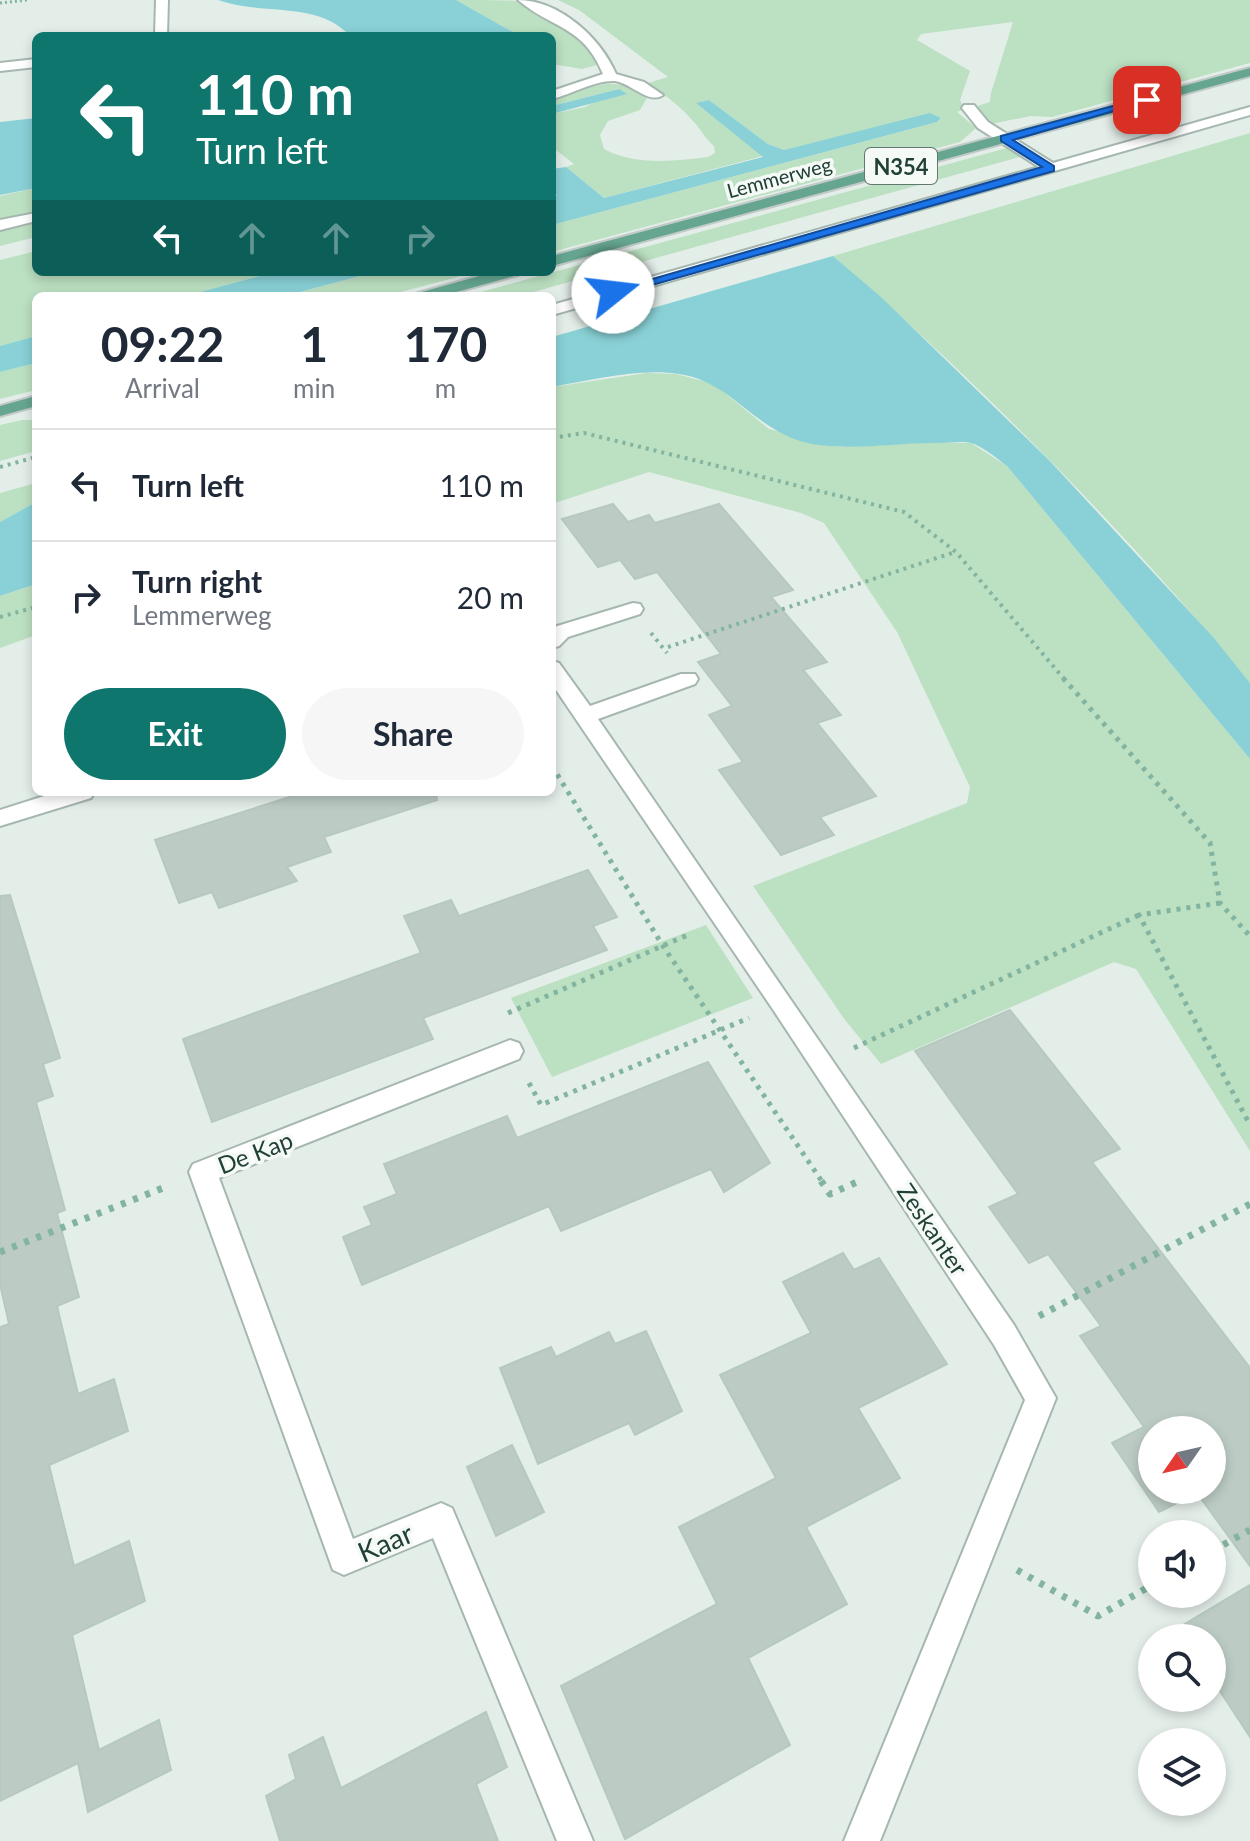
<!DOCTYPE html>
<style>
:root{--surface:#fff;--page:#f6f6f7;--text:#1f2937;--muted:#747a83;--line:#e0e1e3;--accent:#0f766e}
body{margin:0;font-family:Lato,sans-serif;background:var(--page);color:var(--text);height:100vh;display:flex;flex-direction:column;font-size:30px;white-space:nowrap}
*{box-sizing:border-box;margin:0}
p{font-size:26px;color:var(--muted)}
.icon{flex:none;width:44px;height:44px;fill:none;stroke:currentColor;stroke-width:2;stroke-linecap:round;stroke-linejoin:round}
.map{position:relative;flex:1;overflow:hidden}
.sheet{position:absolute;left:32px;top:292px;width:524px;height:504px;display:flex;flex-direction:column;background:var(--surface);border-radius:12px;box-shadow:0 4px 12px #0003}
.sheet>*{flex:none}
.guide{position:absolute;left:32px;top:32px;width:524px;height:244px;border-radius:12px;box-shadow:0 4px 12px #0003;background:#0f766e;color:#fff;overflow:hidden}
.needle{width:52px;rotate:236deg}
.controls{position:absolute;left:1138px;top:1416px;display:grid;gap:16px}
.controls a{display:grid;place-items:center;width:88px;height:88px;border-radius:50%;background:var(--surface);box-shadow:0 4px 12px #0003;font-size:40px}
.pin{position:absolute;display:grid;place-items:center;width:68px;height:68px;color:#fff;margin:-34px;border-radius:16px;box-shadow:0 4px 12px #0006}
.me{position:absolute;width:88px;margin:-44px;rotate:74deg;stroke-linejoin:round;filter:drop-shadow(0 0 6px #0008)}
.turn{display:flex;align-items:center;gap:28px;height:168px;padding:0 32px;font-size:36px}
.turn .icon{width:104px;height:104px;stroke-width:2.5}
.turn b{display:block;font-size:56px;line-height:68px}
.lanes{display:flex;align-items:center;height:76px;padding:0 32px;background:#0003;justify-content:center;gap:40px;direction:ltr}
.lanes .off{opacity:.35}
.eta{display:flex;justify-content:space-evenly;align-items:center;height:136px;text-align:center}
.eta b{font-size:48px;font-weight:700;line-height:56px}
.cta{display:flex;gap:16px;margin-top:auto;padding:16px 32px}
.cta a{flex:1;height:92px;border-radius:48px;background:var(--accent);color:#fff;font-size:32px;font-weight:700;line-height:92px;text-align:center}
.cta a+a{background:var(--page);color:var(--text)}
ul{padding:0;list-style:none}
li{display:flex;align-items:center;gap:24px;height:112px;padding:0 32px;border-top:2px solid var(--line)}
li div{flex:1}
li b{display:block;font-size:30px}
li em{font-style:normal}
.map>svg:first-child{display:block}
.green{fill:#bce0c2}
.water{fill:#89d1d6}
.building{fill:#bcccc4;stroke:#b6c9bf;stroke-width:2;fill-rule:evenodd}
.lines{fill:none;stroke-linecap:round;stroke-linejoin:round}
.minor-casing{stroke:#a6b7b0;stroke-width:4}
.major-casing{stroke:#c1cac7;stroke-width:4}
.path-far3{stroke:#83b4a0;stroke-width:3;stroke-dasharray:2 3;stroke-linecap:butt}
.path-far2{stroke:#83b4a0;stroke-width:4;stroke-dasharray:3 5;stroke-linecap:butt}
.path-far1{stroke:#83b4a0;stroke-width:5;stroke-dasharray:4 6;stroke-linecap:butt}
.path{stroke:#83b4a0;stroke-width:7;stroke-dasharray:5 8;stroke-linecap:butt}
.minor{fill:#fff;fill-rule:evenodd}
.major{fill:#66a690;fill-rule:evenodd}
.route{fill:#1a73e8;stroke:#114b97;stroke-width:2}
.labels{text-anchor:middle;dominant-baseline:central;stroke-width:7;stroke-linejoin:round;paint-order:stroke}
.far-street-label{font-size:20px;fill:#224136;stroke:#f5faf7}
.shield{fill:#f5faf7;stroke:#617870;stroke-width:2}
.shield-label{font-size:22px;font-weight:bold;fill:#224136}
.street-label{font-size:24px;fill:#224136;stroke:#f5faf7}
.near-street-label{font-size:28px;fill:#224136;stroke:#f5faf7}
</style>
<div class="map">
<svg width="1250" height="1841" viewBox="0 0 1250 1841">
<rect width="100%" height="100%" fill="#e4eee9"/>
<g class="green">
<path d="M456,0c19,0 45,0 63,1 22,8 77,40 78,64l-15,4 -30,-5v-28h-32z"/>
<path d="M558,0h692v63l-198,54 -21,-1 -40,8 -4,-1 -13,-16 16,-5 1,-9 22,-71 -92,12 -4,6 53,31 -10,29 4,9 -7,3 19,16 -16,14 -408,110v-27l385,-103 4,-4 -11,-4 -146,36 -16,-6 -59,-44 -12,3 66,53 -159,42 -38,-31 8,-3 -22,-17v-33l33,-7 34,-18 -67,17v-7c37,-10 61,-28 95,-1l-7,12 -32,11 -8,14 4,14c32,17 69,12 104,8l7,-4 -1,-7c-10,-8 -13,-17 -21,-25 -13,-15 -29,-27 -45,-38l20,-6 -89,-67z"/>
<path d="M1250,133v550c-124,-152 -269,-298 -417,-427z"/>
<polygon points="1007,148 1023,156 519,296 466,296"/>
<polygon points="36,188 36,212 0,221 0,196"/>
<polygon points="36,220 36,237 0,246 0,228"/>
<polygon points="36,251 36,272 275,272 185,296 36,296 36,336 0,346 0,260"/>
<polygon points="375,272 476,272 386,296 285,296"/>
<polygon points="36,363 36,390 0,399 0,372"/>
<polygon points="647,373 676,374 714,384 769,429 840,447 898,442 971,443 1007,466 1250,759 1250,1151 1136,969 1114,962 881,1064 845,1020 753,886 967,803 970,787 897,632 824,523 801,513 649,472 552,504 552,387"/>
<polygon points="22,420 36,420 36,451 0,461 0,425"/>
<polygon points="36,483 36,502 0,522 0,493"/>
<polygon points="36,584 36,635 0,648 0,596"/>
<polygon points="706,925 753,998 552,1077 511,998"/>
</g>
<g class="water">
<path d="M218,0h238l64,36h-170c-33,-36 -88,-20 -132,-36z"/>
<polygon points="619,89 627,94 552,114 552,106"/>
<polygon points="709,100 768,144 784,150 930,113 941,118 937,122 552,225 552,201 557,195 552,191 552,169 566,167 604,198 763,157 696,103"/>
<polygon points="36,118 36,188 0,195 0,122"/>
<path d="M833,256l48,41 168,163 164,177 37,46v76l-243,-293c-11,-8 -23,-19 -36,-23 -9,-2 -21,0 -31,0 -42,-1 -86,8 -128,1 -57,-11 -78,-62 -133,-70 -41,-6 -86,6 -127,13v-50z"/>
<polygon points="275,272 375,272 285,296 185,296"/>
<polygon points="36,336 36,363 0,372 0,346"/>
<polygon points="36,502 36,584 0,596 0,522"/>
</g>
<g class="building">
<polygon points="613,504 628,522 649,515 655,523 719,504 793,590 771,597 827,662 803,670 841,715 817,723 876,796 820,817 834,835 781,855 719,770 743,762 709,715 732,706 698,662 721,654 657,572 635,579 620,560 598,567 562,519"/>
<polygon points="305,792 436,792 437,800 324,837 331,852 287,867 297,881 219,908 212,892 179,903 155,840"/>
<polygon points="588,870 617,917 593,926 607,950 423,1018 433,1039 212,1122 183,1039 421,953 404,916 451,900 459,916"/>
<polygon points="10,895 60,1058 43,1064 53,1096 36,1102 65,1210 57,1213 79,1297 57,1306 78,1394 114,1379 128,1431 49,1465 74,1566 129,1541 145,1601 72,1635 99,1750 159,1720 171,1770 88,1812 78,1763 0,1801 0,1327 9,1324 0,1284 0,896"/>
<path d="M1010,1010l110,139 -28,13 158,206v198l-53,-73 -38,19 -47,-69 32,-16 -64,-91 21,-10 -53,-72 -19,9 -40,-56 29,-13 -103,-143zM1152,1430h60v60h-60z"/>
<polygon points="708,1062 770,1163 724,1192 711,1169 561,1231 549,1206 362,1285 343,1237 372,1225 364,1207 397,1194 384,1164 507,1116 517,1138"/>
<polygon points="843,1253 854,1270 879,1258 947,1364 858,1408 900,1478 806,1527 847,1604 748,1658 790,1745 625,1839 561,1686 717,1604 679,1527 776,1478 720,1375 811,1333 783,1282"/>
<polygon points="646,1331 682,1411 635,1435 629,1423 538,1464 500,1368 551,1347 556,1357 609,1332 615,1344"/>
<polygon points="512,1445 544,1512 496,1536 467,1467"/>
<polygon points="1250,1585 1250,1737 1212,1679 1212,1638 1185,1638 1178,1628"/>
<polygon points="486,1712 507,1767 476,1784 498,1841 280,1841 266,1796 296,1779 289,1755 323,1737 341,1788"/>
</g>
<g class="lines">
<g class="minor-casing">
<g id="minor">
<polygon points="156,0 168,0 167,36 155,36"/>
<path d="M518,0c41,0 82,37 98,74l28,8 19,13c-14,10 -32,-12 -48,-14 -20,-1 -43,13 -63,18v-8l51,-17c-20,-49 -51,-45 -85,-74z"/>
<polygon points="36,59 36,67 0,71 0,63"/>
<polygon points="964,105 974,105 988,122 1053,163 1250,107 1250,115 552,315 552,305 1039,167 978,128 962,108"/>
<polygon points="36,213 36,221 0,230 0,220"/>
<polygon points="633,603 640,604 643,609 640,614 568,637 559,646 552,648 554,627"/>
<polygon points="552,661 559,663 590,706 681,674 695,674 698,679 695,684 598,719 1014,1325 1056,1398 880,1841 844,1841 1025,1400 994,1345 774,1011 552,684"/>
<polygon points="57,792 94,792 91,798 0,826 0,810"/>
<polygon points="510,1040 519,1043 523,1051 519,1059 219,1178 353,1539 441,1503 452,1508 593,1841 557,1841 433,1538 344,1575 333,1570 189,1172 193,1164"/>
</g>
</g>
<g class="major-casing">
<g id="major">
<polygon points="1250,68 1250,76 552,266 552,256"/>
<polygon points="494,272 520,272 518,275 442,296 416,296 418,293"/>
<polygon points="36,396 36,406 0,416 0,406"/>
</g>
</g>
<polyline class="path-far3" points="0,3 28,0"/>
<g class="path-far2">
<polyline points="552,438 584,433 904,512 956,552 1065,680"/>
<polyline points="0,467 36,457"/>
<polyline points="0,617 36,607"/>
<polyline points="651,633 667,653"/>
<polyline points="668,647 955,552"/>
</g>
<g class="path-far1">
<polyline points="1063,678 1210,843 1220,903 1250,936"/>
<polyline points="552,766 663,946 823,1183"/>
<polyline points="1220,903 1139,915 1250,1125"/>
<polyline points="508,1013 690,934"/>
<polyline points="854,1048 1139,915"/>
<polyline points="529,1083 541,1105 749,1018"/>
</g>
<g class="path">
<polyline points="821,1181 830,1194 857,1182"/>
<polyline points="0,1252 168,1186"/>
<polyline points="1039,1316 1250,1204"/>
<polyline points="1212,1551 1250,1530"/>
<polyline points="1017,1570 1098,1616 1152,1585"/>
</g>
<use href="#minor" class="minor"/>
<use href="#major" class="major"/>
</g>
<polygon class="route" points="1143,98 1152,100 1013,140 1054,166 1054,171 617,295 607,292 1042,167 1001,141 1001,136"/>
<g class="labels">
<g class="far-street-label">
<text transform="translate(779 177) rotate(-15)">Lemmerweg</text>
</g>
<rect class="shield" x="865" y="148" width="72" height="36" rx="6"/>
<g class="shield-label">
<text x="901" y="166">N354</text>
</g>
<g class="street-label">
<text transform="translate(255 1152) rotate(-21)">De Kap</text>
<text transform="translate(933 1229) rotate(56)">Zeskanter</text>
</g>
<g class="near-street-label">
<text transform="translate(385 1542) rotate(-23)">Kaar</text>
</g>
</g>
</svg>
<div class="controls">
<a><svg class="needle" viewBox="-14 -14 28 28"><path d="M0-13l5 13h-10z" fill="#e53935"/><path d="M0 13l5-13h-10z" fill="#747a83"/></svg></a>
<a><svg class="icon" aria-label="sound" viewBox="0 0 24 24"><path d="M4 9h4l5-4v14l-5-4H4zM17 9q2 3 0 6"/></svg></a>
<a><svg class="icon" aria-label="search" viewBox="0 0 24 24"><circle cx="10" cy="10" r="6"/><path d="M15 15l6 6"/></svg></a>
<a><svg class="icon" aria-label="layers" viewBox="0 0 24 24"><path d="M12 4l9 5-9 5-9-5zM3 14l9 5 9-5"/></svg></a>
</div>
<div class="pin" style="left:1147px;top:100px;background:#d93025"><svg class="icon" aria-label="arrive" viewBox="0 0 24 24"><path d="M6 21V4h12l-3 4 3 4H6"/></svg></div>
<svg class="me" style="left:613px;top:292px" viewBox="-20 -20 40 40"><circle r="19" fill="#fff"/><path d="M0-13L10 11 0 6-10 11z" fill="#1a73e8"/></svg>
<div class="guide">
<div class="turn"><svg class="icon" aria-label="left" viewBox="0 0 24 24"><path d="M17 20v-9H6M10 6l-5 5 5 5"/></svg><div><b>110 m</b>Turn left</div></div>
<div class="lanes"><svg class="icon" aria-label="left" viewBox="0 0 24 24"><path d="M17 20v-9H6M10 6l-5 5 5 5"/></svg><svg class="icon off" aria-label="ahead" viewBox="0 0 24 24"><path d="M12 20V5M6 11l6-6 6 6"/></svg><svg class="icon off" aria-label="ahead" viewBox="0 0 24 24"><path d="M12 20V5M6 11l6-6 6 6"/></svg><svg class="icon off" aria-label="right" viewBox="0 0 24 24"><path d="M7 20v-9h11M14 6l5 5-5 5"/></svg></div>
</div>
<section class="sheet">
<div class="eta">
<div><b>09:22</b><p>Arrival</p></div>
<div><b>1</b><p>min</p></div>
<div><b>170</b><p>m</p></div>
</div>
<ul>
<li><svg class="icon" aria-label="left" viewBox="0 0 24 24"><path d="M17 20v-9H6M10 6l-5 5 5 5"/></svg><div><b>Turn left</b></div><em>110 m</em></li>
<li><svg class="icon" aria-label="right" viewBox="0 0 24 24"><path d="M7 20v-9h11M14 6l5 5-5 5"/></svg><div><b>Turn right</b><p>Lemmerweg</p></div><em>20 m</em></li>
</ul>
<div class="cta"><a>Exit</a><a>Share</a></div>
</section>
</div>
